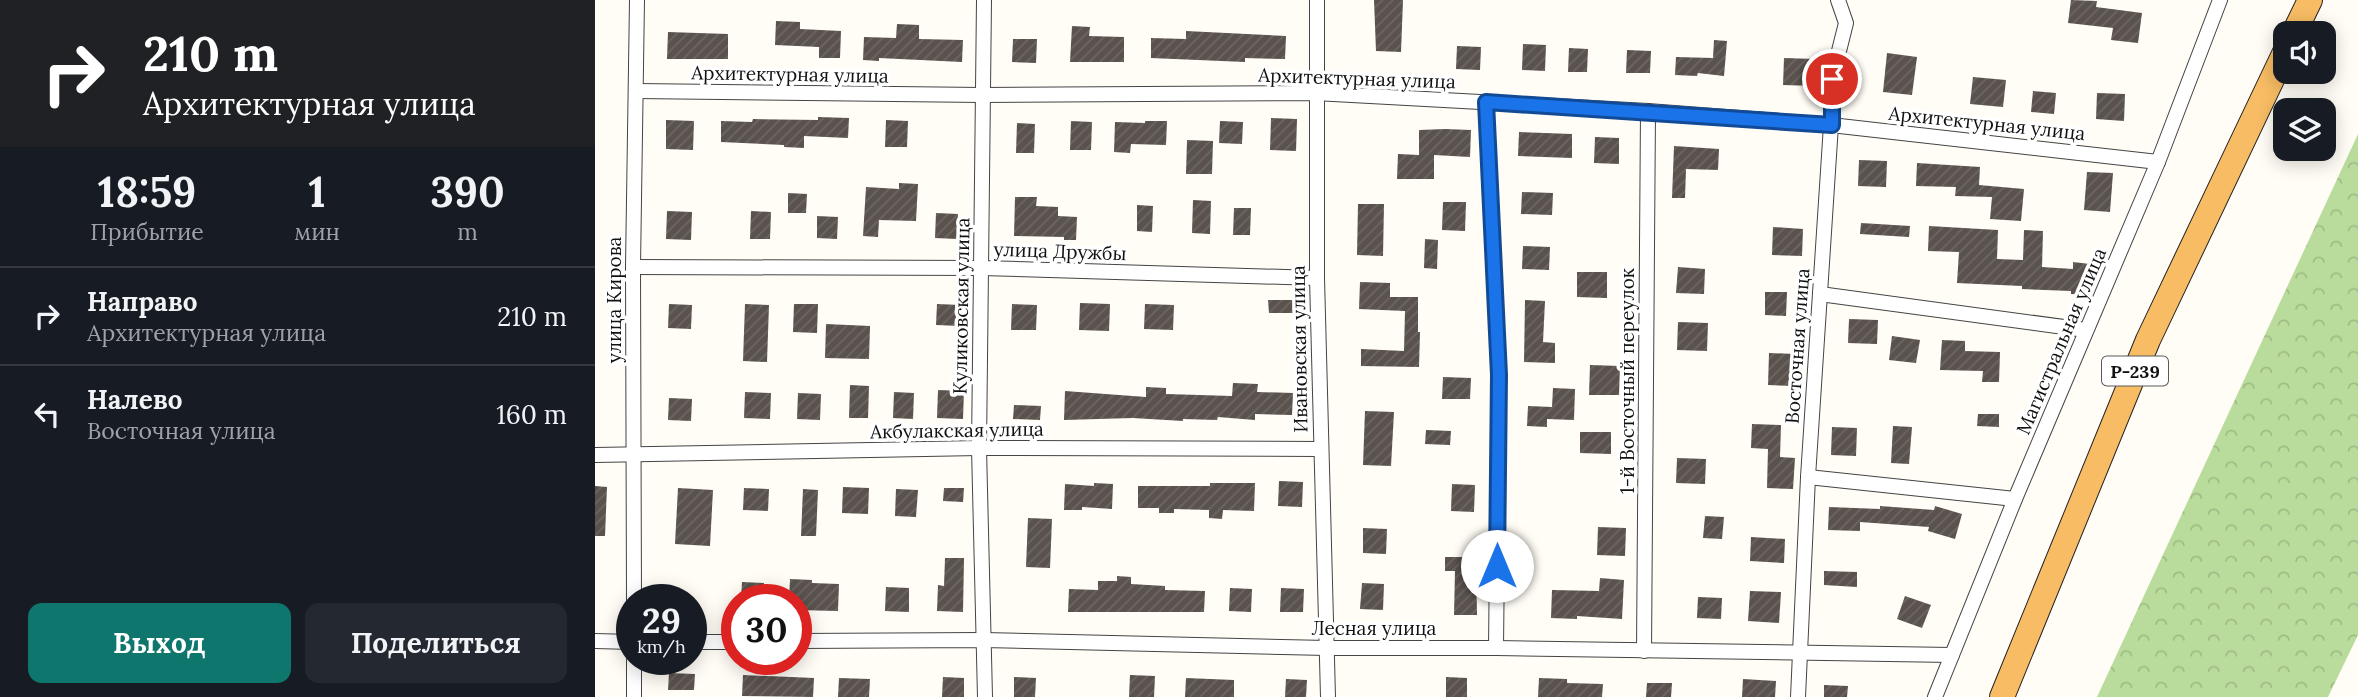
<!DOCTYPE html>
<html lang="ru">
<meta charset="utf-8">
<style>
:root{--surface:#171b24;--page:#242831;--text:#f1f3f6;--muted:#9ea1a6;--line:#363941;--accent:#0f766e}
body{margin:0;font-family:Lora,serif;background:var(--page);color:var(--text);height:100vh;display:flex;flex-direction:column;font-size:26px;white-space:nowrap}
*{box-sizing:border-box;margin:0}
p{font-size:23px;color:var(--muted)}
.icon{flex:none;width:38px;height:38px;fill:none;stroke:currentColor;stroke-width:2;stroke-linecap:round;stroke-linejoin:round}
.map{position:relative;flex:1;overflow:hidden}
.details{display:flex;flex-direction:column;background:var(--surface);width:595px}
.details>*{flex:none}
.guide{background:#202124;color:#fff;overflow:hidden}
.controls{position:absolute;left:1678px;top:21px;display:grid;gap:14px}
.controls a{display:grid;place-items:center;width:63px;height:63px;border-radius:14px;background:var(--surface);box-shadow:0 4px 18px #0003;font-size:35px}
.speed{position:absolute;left:21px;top:584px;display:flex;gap:14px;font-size:35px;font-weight:700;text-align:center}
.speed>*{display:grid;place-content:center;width:91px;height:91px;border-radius:50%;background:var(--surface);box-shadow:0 4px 18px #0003;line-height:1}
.speed small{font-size:18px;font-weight:400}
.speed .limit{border:10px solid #d22;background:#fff;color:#111}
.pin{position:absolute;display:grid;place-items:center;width:60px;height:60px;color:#fff;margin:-30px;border:4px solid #fff;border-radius:50%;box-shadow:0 2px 7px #0007}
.me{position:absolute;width:77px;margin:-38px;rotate:0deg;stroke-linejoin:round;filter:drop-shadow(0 0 5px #0008)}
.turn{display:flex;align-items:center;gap:24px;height:147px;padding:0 28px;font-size:32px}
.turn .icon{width:91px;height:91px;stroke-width:2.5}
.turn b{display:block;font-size:49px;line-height:60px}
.eta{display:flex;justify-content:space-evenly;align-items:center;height:119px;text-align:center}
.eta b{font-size:42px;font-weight:800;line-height:49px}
.primary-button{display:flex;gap:14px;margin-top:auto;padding:14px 28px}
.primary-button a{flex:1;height:80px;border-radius:14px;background:var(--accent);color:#fff;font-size:28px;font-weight:800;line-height:80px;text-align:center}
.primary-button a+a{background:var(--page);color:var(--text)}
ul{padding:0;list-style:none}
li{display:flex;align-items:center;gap:21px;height:98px;padding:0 28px;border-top:2px solid var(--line)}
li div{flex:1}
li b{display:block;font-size:26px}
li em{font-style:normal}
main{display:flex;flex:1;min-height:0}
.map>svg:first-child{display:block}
.forest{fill:url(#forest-crowns)}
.building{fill:url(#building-hatch)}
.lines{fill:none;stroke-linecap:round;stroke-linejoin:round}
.minor-casing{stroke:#444;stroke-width:16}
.trunk-casing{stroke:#222;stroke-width:26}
.minor{stroke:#fff;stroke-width:14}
.trunk{stroke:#f7bc64;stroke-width:24}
.route-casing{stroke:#114b97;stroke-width:18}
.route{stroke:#1a73e8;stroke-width:12}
.labels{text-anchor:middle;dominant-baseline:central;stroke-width:7;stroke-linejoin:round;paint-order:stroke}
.shield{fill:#fff;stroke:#585858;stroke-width:2}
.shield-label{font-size:18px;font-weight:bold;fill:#111}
.street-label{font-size:19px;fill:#111;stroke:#fff}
</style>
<main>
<section class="details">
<div class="guide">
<div class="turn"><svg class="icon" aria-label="right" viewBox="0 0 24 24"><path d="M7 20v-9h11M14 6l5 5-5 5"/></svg><div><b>210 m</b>Архитектурная улица</div></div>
</div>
<div class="eta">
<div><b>18:59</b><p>Прибытие</p></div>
<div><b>1</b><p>мин</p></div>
<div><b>390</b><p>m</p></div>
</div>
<ul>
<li><svg class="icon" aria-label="right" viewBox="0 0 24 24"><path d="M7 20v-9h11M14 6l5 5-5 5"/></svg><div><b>Направо</b><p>Архитектурная улица</p></div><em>210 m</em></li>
<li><svg class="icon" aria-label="left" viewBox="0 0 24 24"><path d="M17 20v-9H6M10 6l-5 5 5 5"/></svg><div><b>Налево</b><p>Восточная улица</p></div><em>160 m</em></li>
</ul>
<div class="primary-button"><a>Выход</a><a>Поделиться</a></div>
</section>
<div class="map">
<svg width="1763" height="697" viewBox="0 0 1763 697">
<defs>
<pattern id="forest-crowns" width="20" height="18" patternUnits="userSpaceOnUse" patternTransform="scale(1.75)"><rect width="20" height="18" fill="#b9dc9c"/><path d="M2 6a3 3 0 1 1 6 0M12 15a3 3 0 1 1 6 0" fill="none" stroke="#9ebc85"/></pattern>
<pattern id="building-hatch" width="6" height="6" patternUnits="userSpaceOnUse" patternTransform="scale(1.75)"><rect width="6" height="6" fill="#5a524d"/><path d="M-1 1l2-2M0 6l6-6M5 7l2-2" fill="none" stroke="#6d6662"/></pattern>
</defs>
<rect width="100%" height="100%" fill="#fffdf5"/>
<polygon class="forest" points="1763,134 1763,635 1733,697 1502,697"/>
<g class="building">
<polygon points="779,0 808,0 806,52 781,51"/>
<polygon points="1476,0 1502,1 1501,7 1547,13 1543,43 1516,40 1518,28 1473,23"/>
<polygon points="181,21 205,22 205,29 246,31 245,58 224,58 224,47 180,45"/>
<polygon points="302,24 324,25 324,39 368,40 367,62 284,58 284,61 268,60 269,37 301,38"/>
<polygon points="477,26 495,27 494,36 529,37 529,62 475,62"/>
<polygon points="591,31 691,36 690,59 650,58 650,62 556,58 556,38 591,39"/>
<polygon points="73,32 133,34 133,59 72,59"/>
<polygon points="418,39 442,39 441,63 417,62"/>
<polygon points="1119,40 1132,41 1129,76 1103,73 1102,76 1080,75 1081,57 1118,58"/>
<polygon points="928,44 951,45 950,71 927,70"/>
<polygon points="862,46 886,47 885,70 861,69"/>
<polygon points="974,48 993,49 992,72 973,72"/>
<polygon points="1032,50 1056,51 1055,73 1031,73"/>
<polygon points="1292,53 1322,57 1317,95 1288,92"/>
<polygon points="1189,58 1220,59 1219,86 1188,85"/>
<polygon points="1378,77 1411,80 1408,107 1375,104"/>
<polygon points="1438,91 1461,93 1459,114 1436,112"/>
<polygon points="1502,93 1530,94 1529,121 1501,119"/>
<polygon points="223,117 254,118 253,138 209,136 209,148 189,147 189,145 126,142 126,121 157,122 158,119 223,120"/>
<polygon points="676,118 702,119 701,151 675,150"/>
<polygon points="71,120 99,121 98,150 71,149"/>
<polygon points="291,120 313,121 312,147 290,147"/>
<polygon points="476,121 497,122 496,150 475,150"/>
<polygon points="550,121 572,121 571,145 536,144 535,153 519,152 520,122 550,123"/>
<polygon points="625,121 648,122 647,144 624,143"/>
<polygon points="422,123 440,124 439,153 421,153"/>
<polygon points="850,129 876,130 875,157 839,155 839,179 802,179 803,154 824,155 824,130"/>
<polygon points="924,132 977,134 977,158 923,156"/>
<polygon points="1000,137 1024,138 1024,164 999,163"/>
<polygon points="592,140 618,141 617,174 591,174"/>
<polygon points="1079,146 1124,149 1123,170 1091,169 1090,198 1077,198"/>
<polygon points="1264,160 1292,161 1291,187 1263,186"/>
<polygon points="1322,163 1385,167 1384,185 1429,189 1426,221 1395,219 1397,197 1360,196 1361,187 1321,186"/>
<polygon points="1492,172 1518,173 1515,212 1489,210"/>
<polygon points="304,183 323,184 321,221 284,220 283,237 268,236 271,187 304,189"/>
<polygon points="927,192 958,193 957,215 926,214"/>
<polygon points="193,193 212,194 211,213 193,213"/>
<polygon points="420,197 442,197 441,206 463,207 463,216 482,217 481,240 469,240 469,237 419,236"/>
<polygon points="598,200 616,201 615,234 597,233"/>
<polygon points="848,202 871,202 870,231 847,230"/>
<polygon points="763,204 789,204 788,256 762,255"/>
<polygon points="542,205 558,206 557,232 542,231"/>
<polygon points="639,208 656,208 655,235 638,235"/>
<polygon points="72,211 97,212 96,240 71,239"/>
<polygon points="156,211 176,212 175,239 155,239"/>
<polygon points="341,213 363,214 362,239 340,238"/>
<polygon points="222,216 243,217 242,239 222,238"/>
<polygon points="1266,223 1315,226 1314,237 1265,234"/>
<polygon points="1334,226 1403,230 1402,259 1428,260 1429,230 1448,231 1447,267 1478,269 1478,262 1495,264 1493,295 1476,294 1476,291 1427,289 1427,286 1362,283 1364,252 1333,251"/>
<polygon points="1178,227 1208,229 1207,256 1177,255"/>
<polygon points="830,239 843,240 842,269 829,268"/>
<polygon points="928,246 955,247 954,270 927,269"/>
<polygon points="1083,267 1110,269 1109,294 1081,293"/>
<polygon points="982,272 1012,272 1012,298 982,297"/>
<polygon points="765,282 795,283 795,297 823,297 823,332 825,332 824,367 766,366 766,349 809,351 810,311 764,309"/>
<polygon points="1170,292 1192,292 1191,316 1170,315"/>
<polygon points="673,300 702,300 702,313 674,313"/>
<polygon points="930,300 950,301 948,342 960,343 960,363 929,362"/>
<polygon points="485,303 515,304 514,331 484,330"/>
<polygon points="74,304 97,305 96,329 73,328"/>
<polygon points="150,304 174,305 172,362 148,361"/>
<polygon points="199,304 223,304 222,333 198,332"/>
<polygon points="342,304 366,305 365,326 341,325"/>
<polygon points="417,304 442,305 441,330 416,330"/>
<polygon points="550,304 579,305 578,330 549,329"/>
<polygon points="1254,319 1283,320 1282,344 1253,343"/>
<polygon points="1083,322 1113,323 1112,351 1082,350"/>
<polygon points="231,324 275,326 274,359 230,358"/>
<polygon points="1297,336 1325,340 1321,363 1294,360"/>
<polygon points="1347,340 1370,341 1370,351 1405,352 1404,382 1387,382 1388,371 1345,370"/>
<polygon points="1174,353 1200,354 1199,386 1173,385"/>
<polygon points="995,365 1025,366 1024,395 994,395"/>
<polygon points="848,377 876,378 875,399 847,399"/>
<polygon points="638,383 663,384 662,392 698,393 697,415 660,414 660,420 623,417 622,420 588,419 588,421 538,418 469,420 470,391 551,397 551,387 571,388 571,394 637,396"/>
<polygon points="255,385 274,386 273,418 254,418"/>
<polygon points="958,388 980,389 979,420 952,419 952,427 932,426 933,406 957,407"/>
<polygon points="343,390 369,391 368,419 342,418"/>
<polygon points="150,392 176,393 175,419 149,418"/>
<polygon points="299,392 319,393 318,419 298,418"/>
<polygon points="203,393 226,394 225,420 202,419"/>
<polygon points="74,398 97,399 96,421 73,420"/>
<polygon points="419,405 446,406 445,420 418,419"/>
<polygon points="770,411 799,412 796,466 768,465"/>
<polygon points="1383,414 1404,414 1404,427 1382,426"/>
<polygon points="1157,424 1186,425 1185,457 1200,458 1198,489 1172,488 1173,449 1156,448"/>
<polygon points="1298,426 1317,427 1314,464 1296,463"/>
<polygon points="1237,427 1262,428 1261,456 1236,455"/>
<polygon points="831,430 856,431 855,445 830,444"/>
<polygon points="985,432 1016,432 1016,454 985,453"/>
<polygon points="1082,458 1111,459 1110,484 1081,483"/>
<polygon points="684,481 708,482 707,507 683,506"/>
<polygon points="499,483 518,484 517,509 487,507 487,510 469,510 470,484 499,486"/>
<polygon points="615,483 660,483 659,511 628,510 627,519 614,518 614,510 579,509 579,513 564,513 564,508 543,508 543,486 615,486"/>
<polygon points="857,484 880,485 879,512 856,511"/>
<polygon points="0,486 12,487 10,536 0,536"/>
<polygon points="248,487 274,488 273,514 247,513"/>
<polygon points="83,488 118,490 115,546 80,544"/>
<polygon points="149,488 174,489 173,511 148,510"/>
<polygon points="349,488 369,488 368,502 348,501"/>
<polygon points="208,489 223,490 221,536 206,536"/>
<polygon points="301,489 323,490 321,517 300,516"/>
<polygon points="1285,506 1339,510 1340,506 1367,514 1360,539 1333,531 1334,527 1265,522 1265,531 1233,530 1234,507 1285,509"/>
<polygon points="1110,516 1129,517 1127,539 1108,538"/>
<polygon points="433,518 457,519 455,568 431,567"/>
<polygon points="1003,527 1031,528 1030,556 1002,555"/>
<polygon points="768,528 792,529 791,554 768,553"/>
<polygon points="1156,537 1190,539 1189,563 1155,561"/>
<polygon points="850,557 881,557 882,615 859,615 860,571 850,571"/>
<polygon points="350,558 369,558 368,612 342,611 343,585 349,586"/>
<polygon points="1229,571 1262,572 1262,587 1229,585"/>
<polygon points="522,576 536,577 536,584 570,586 570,590 610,591 609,612 473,612 474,589 503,590 503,581 522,581"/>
<polygon points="1005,578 1029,580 1027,619 982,616 982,619 956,618 957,590 1004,591"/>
<polygon points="195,579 217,580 217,583 244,584 243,611 201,610 201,600 194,600"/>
<polygon points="147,582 169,583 168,600 146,600"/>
<polygon points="767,583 789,584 788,610 765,609"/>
<polygon points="291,587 314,588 314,612 290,611"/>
<polygon points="635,588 657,589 656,612 634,611"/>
<polygon points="686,588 709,589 708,612 685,612"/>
<polygon points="1155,591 1186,592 1184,623 1153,621"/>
<polygon points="1310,596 1336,605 1327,628 1302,619"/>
<polygon points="1103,597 1127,598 1126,619 1102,618"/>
<polygon points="74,673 100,674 99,690 73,690"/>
<polygon points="148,675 219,678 218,697 147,696"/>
<polygon points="535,675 560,676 559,697 534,697"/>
<polygon points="348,677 369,678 369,697 347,697"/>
<polygon points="419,677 441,678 440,697 419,697"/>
<polygon points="851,677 872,678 872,697 851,697"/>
<polygon points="244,678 275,679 274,697 243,697"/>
<polygon points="591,678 639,680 639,697 590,697"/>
<polygon points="944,678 972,679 972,683 1008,684 1007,697 943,697"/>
<polygon points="691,679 712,680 711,697 690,697"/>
<polygon points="1148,679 1181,681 1180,697 1147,697"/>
<polygon points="1052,683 1077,683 1076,697 1051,697"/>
<polygon points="1229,685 1253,686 1252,697 1229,697"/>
</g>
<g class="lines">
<g class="minor-casing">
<g id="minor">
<polyline points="389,0 384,448 390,697"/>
<polyline points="722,0 722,278 733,697"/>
<polyline points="41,91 387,95 720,93 1053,111 1236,125 1563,162"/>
<polyline points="891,102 904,375 901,648"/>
<polyline points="38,267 386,268 722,278"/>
<polyline points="1225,294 1491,330"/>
<polyline points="0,455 384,448 725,449"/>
<polyline points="1213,477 1420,499"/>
<polyline points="39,600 38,267 42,0"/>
<polyline points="0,641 37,642"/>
<polyline points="201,641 388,640 732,648 901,648 1357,655"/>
<polyline points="96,642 142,642"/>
<polyline points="1049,651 1053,111"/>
<polyline points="39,660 39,697"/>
<polyline points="1203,697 1213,477 1236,125 1237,79 1251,23 1243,0"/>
<polyline points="1340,697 1420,499 1563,162 1625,0"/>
</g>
</g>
<g class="trunk-casing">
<g id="trunk">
<polyline points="1699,33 1715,0"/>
<polyline points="1407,697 1553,340 1690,52"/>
</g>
</g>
<use href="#minor" class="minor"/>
<use href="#trunk" class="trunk"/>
</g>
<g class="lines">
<g class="route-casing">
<polyline id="route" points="902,566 904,375 891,102 1237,125 1237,79"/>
</g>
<use href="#route" class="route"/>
</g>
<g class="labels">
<rect class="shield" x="1507" y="356.5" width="66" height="29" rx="5"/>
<g class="shield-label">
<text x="1540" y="371">Р-239</text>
</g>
<g class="street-label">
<text transform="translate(195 74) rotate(1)">Архитектурная улица</text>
<text transform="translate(762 78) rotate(2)">Архитектурная улица</text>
<text transform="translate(1392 123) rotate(6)">Архитектурная улица</text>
<text transform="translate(465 251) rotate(2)">улица Дружбы</text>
<text transform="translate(19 300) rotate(-90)">улица Кирова</text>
<text transform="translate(366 306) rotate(-89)">Куликовская улица</text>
<text transform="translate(1466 341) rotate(-67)">Магистральная улица</text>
<text transform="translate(1202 346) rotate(-86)">Восточная улица</text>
<text transform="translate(704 349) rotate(-91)">Ивановская улица</text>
<text transform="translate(1032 381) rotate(-90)">1-й Восточный переулок</text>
<text transform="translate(362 430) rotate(-1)">Акбулакская улица</text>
<text x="779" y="628">Лесная улица</text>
</g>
</g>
</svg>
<div class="controls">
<a><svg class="icon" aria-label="sound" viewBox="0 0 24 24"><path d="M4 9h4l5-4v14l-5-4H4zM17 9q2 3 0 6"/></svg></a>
<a><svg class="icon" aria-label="layers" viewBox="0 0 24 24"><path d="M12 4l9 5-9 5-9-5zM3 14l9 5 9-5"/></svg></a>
</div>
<div class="speed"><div>29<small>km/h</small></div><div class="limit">30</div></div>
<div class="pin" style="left:1237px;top:79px;background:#d93025"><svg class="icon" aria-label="arrive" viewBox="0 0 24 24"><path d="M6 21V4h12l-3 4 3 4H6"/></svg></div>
<svg class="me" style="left:902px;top:566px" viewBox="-20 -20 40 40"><circle r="19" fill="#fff"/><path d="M0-13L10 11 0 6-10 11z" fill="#1a73e8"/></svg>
</div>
</main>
